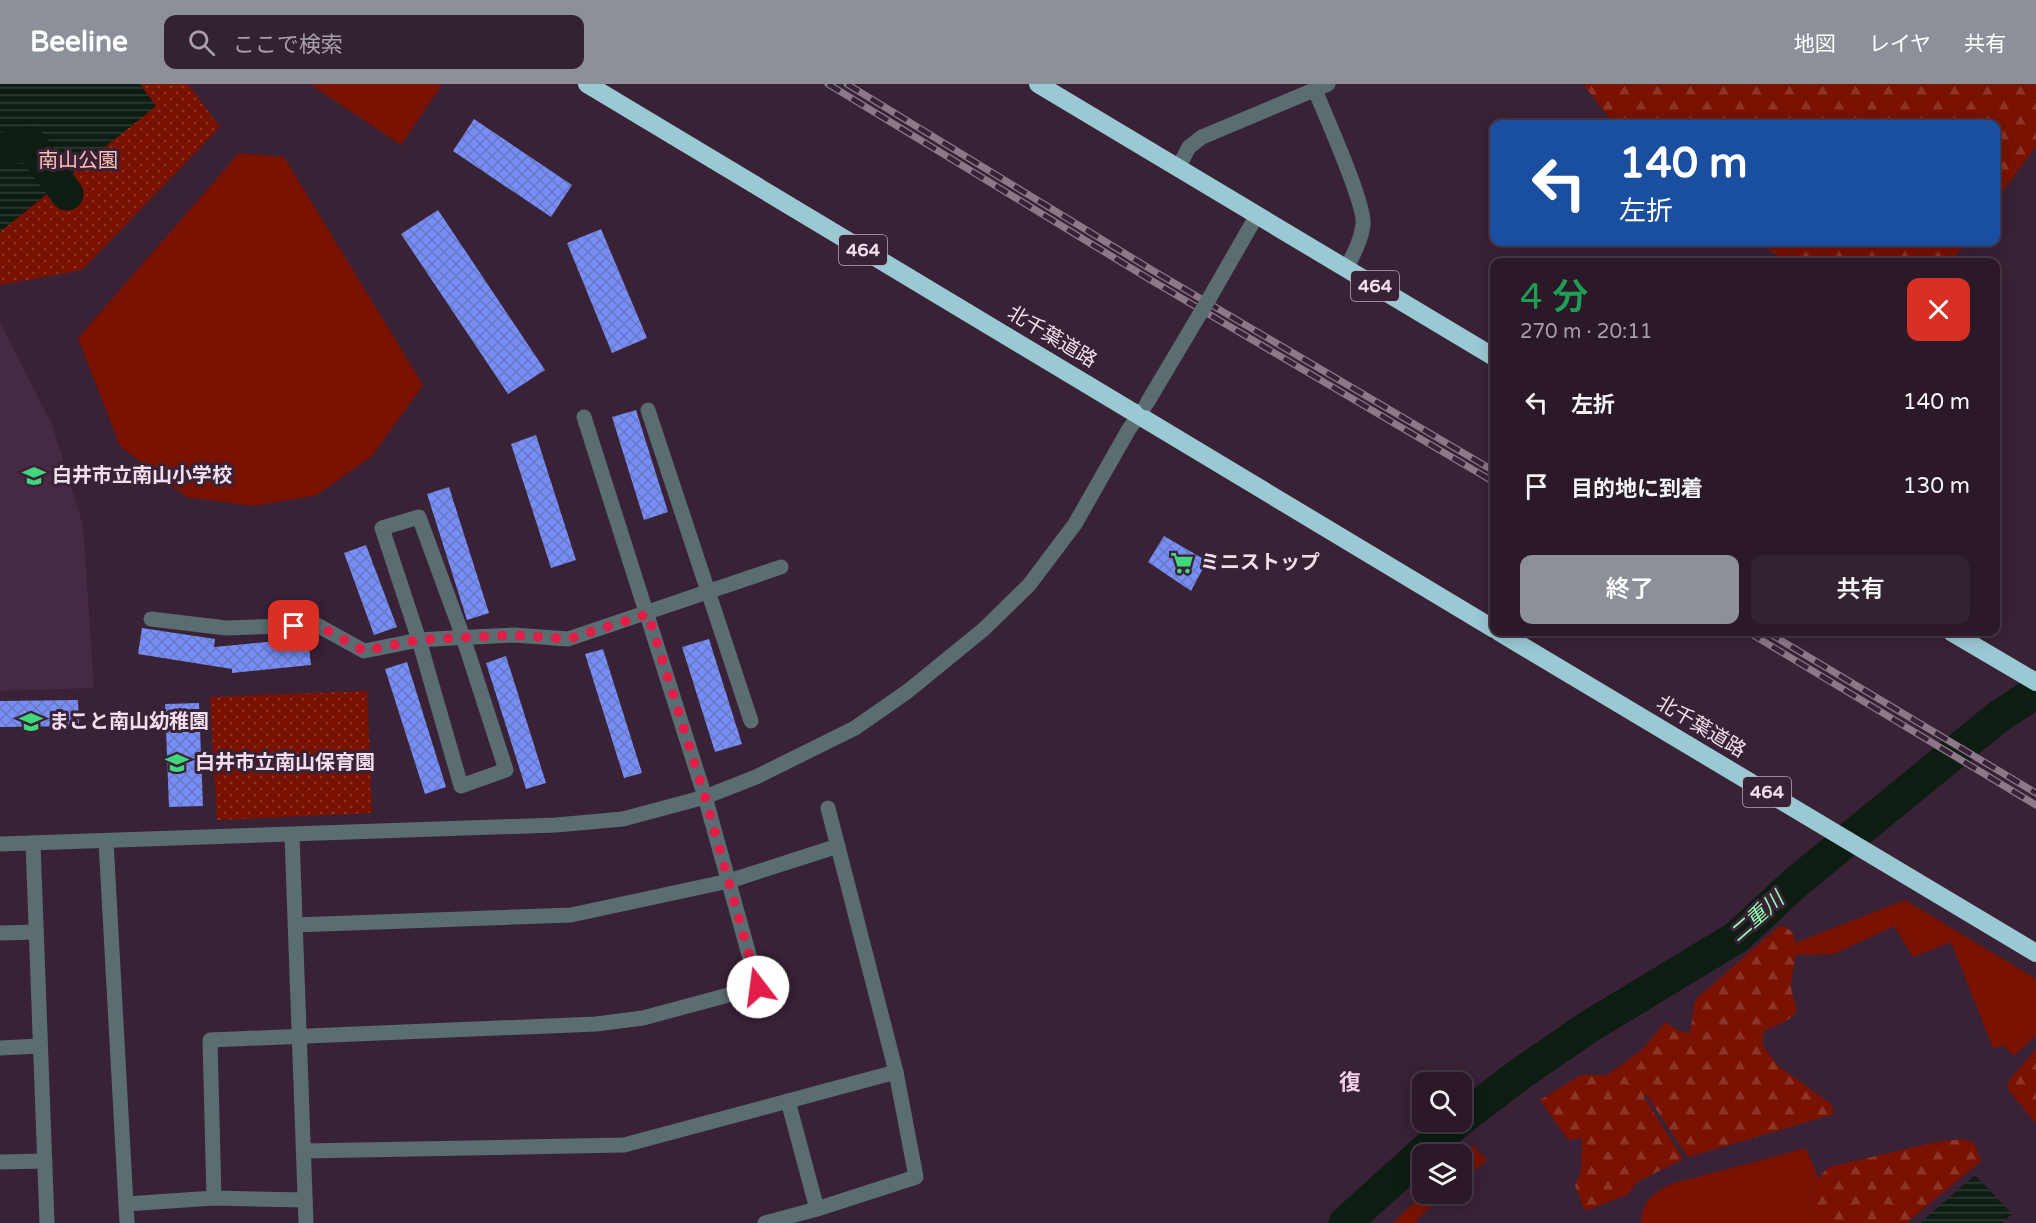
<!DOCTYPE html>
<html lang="ja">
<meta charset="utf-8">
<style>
:root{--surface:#2b1928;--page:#332230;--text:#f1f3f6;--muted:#a6a0a8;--line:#473845;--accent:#8c9099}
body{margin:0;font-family:"Varela Round","Noto Sans JP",sans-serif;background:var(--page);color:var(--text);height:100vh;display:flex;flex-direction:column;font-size:22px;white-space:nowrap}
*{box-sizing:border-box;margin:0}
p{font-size:20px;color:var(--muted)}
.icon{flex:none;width:33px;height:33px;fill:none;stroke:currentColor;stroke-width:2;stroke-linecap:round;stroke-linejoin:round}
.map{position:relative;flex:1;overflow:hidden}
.sheet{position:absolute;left:1490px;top:174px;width:510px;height:378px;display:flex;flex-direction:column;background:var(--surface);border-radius:12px;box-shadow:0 3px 15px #0003,0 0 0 2px var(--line)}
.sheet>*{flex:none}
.top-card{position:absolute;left:1490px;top:36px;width:510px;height:126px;border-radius:12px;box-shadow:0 3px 15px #0003,0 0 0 2px var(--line);background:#1a4fa0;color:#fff;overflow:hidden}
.controls{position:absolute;left:1412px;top:988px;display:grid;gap:12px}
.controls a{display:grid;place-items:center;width:60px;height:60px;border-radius:12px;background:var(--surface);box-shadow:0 3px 15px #0003,0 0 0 2px var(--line);font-size:30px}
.pin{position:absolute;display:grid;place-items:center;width:51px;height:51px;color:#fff;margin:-26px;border-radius:12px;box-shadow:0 3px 9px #0006}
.me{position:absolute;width:66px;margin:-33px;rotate:345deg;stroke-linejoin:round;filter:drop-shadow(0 0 4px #0008)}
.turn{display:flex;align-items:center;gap:21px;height:126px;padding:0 30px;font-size:27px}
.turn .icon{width:78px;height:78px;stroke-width:2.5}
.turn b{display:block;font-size:42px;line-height:51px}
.round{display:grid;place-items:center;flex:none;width:63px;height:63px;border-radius:12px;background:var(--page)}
.head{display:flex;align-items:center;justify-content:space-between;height:102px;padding:0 30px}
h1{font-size:36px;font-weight:600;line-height:45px;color:#1e9e55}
.button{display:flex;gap:12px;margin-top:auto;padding:12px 30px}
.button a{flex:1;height:69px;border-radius:12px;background:var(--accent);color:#fff;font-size:24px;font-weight:600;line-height:69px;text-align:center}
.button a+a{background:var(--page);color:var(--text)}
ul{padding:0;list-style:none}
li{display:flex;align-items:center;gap:18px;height:84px;padding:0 30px}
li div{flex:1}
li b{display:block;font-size:22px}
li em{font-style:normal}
header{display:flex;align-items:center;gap:36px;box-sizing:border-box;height:84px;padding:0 30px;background:var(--accent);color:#fff}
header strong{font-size:28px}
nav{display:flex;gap:33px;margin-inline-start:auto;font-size:21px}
.search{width:420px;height:54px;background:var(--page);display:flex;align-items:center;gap:15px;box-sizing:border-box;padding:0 21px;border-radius:12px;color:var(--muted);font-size:22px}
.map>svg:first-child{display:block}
.built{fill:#462942}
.grass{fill:#791201}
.forest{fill:url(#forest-firs)}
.park{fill:url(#park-dots)}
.water{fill:url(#water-rules)}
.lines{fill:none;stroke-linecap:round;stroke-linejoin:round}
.river{stroke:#0d1d12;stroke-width:33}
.building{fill:url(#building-cross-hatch)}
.minor{stroke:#5a6d71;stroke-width:15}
.highway{stroke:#9ac9d3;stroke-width:18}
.rail-casing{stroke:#8d788a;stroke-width:7}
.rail{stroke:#392136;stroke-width:4.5;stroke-dasharray:14;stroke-linecap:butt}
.minor-bridge{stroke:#5a6d71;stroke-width:15}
.route{stroke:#e11d48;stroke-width:10;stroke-dasharray:0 18}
.labels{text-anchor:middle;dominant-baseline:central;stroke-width:6;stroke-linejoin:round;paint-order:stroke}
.shield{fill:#392136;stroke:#b8a6b5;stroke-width:1.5}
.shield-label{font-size:18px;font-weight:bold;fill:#efdfec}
.park-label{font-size:20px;fill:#fec0b2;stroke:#392136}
.street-label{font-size:20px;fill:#efdfec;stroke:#392136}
.poi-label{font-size:20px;font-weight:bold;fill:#efdfec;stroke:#392136;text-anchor:start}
.water-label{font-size:21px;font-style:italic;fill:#8fffb1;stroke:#392136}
.quarter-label{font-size:22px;font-weight:bold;fill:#f1d1eb;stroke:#392136}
</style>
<header>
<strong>Beeline</strong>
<div class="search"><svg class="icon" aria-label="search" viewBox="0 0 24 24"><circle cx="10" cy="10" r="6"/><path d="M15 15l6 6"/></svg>ここで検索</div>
<nav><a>地図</a><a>レイヤ</a><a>共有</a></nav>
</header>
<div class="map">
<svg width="2036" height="1139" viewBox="0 0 2036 1139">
<defs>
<pattern id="forest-firs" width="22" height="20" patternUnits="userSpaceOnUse" patternTransform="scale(1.5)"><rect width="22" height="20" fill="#791201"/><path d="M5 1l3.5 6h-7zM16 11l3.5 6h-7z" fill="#8c3426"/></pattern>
<pattern id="park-dots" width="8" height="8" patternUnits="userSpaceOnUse" patternTransform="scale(1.5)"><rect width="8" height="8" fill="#791201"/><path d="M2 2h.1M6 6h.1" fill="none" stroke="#8c3426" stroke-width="1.8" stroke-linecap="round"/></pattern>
<pattern id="water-rules" width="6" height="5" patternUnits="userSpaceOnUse" patternTransform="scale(1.5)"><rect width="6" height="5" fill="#0d1d12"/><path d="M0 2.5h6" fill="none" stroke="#313d35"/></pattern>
<pattern id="building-cross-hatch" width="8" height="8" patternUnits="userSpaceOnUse" patternTransform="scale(1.5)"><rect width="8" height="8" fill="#778ef7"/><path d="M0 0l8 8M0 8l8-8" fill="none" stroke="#6978c2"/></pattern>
</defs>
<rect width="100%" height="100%" fill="#392136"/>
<polygon class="built" points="0,238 53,343 83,441 94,604 0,607"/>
<g class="grass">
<polygon points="310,0 442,0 401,61"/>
<polygon points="239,69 284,73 423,301 372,372 317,411 254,422 187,413 120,362 78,254"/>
<polygon points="1905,816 2036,895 2036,951 2014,972 2003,961 1993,964 1951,858 1913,873 1894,842 1834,870 1794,871 1795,859"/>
<polygon points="1473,1061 1487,1076 1461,1097 1461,1073"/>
<path d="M1806,1064l12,30c-10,17 -13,26 -6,45h-171c1,-23 11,-28 29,-39z"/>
<polygon points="1423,1110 1446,1110 1416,1136 1417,1139 1393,1139"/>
</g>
<g class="forest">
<polygon points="1583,0 2036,0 2036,62 1995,118 1995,40 1614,40"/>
<polygon points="1758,158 1966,158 1951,178 1787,178"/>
<path d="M1779,842c28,2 12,43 12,61 1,8 4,16 6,24l-9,9 -24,11 -2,13 15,21 54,39 3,10 -146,43 -42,-63 -2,3 39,62 -46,23 -10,13 -42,16 -10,-25 6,-15 1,-33 -14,2 -28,-40 41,-25h26l36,-26 22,-27 14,9 11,2 5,-33z"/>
<polygon points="2036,965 2036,1039 2009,1007 2007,999"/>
<path d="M1962,1055l12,4 7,18 -75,62h-94c-9,-23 0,-40 17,-56l102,-24z"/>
</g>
<g class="park">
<polygon points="0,0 188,0 220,43 82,186 0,201"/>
<polygon points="367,607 372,729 217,736 210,613"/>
</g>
<g class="water">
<polygon points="0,0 140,0 156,22 0,148"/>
<polygon points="1975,1091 2012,1130 2002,1139 1920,1139"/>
</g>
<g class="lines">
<g class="river">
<polyline points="0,66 30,60 67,110"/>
<polyline points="1461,1035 1520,990 1590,942 1737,853 1795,799 1998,633 2036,608"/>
<polyline points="1345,1139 1457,1038"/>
</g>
</g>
<g class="building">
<polygon points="474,35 572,101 551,133 453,67"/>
<polygon points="438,126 545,286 508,310 401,150"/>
<polygon points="601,145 647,254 612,269 567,159"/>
<polygon points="636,326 668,428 644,436 612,333"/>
<polygon points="536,351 576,476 551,484 511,360"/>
<polygon points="449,403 489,529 467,536 427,410"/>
<polygon points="1164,452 1207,477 1191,507 1148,478"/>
<polygon points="366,461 397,543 374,551 344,469"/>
<polygon points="142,544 215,555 214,563 308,554 311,581 232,589 232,585 138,570"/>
<polygon points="709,555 742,660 715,668 682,563"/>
<polygon points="603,565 642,689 624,694 585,570"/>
<polygon points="506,572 546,699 526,705 486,579"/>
<polygon points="407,578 446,703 425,710 385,585"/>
<polygon points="78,616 79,642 0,643 0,617"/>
<polygon points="199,619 203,722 169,723 165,620"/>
</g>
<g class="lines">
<g class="minor">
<path d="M1315,6c10,25 51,115 48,135 -2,16 -10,30 -17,44"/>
<polyline points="1178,84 1189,63 1202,53 1328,0"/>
<polyline points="1210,213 1257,131"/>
<polyline points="648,326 751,637"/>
<polygon points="419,433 463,553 506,686 461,702 419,556 382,444"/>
<polyline points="151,535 226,544 317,541 364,567 419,556 452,554 514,551 568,555 781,483"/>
<polyline points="292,752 306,1139"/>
<polyline points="106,757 127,1139"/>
<polyline points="33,759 47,1139"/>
<polyline points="0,760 556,741 623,735 705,713 756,693 855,644 908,607 984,545 1029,501 1075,440 1129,345 1144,324"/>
<polyline points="295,841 571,831 729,797 838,762"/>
<polyline points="0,849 36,848"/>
<polyline points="0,964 39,962"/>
<polyline points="788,1017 817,1125"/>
<polyline points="304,1067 624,1061 896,988"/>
<polyline points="0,1078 45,1077"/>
<polyline points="214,1114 210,956 596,940 643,934 758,903 705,713 584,333"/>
<polyline points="126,1120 214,1114 305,1116"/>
<polyline points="765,1139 817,1125 916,1093 896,988 828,724"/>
</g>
<g class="highway">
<polyline points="587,0 1494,545"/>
<polyline points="1038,0 1494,273"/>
<polyline points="1499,548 2036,869"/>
<polyline points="1951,548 2036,598"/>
</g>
<g class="rail-casing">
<g id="rail">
<polyline points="828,0 1149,195 1494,398"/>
<polyline points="847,0 1152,186 1494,387"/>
<polyline points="1748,548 2036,721"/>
<polyline points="1767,548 2036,709"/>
</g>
</g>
<use href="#rail" class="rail"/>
<polyline class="minor-bridge" points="1147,319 1210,213"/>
</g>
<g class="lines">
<polyline class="route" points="294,542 317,541 364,567 418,556 452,554 514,551 568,555 648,530 705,713 758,903"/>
</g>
<defs>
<g id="school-bare" transform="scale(1.8)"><path d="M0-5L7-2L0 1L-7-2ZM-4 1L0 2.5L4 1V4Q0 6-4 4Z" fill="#41d77c" stroke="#392136" stroke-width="2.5" paint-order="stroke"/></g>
<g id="supermarket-bare" transform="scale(1.8)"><path d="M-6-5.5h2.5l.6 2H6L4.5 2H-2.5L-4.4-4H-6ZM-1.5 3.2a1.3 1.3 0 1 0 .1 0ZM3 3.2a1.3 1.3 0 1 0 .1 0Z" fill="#41d77c" stroke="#392136" stroke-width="2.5" paint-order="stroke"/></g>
</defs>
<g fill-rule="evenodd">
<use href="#school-bare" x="34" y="392"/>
<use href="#supermarket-bare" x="1182" y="479"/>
<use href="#school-bare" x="31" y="638"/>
<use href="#school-bare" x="177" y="679"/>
</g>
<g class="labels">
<g class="shield">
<rect x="839" y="151" width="48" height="30" rx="4.5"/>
<rect x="1351" y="187" width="48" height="30" rx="4.5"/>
<rect x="1743" y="693" width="48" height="30" rx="4.5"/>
</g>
<g class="shield-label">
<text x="863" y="166">464</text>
<text x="1375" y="202">464</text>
<text x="1767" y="708">464</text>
</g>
<g class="park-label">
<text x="78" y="77">南山公園</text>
</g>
<g class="street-label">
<text transform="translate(1052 253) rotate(31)">北千葉道路</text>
<text transform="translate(1701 643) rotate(31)">北千葉道路</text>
</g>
<g class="poi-label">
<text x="52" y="392">白井市立南山小学校</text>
<text x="1200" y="479">ミニストップ</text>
<text x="49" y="638">まこと南山幼稚園</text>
<text x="195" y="679">白井市立南山保育園</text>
</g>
<g class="water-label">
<text transform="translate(1757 833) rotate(-41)">二重川</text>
</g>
<g class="quarter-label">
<text x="1350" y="999">復</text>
</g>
</g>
</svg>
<div class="controls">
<a><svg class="icon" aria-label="search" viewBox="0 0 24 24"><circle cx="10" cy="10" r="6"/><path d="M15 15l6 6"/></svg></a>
<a><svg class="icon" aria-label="layers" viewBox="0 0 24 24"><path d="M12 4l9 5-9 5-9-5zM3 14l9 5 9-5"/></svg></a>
</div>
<div class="pin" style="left:294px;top:542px;background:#d93025"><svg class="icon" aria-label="arrive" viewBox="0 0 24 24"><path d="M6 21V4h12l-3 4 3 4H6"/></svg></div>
<svg class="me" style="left:758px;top:903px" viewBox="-20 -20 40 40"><circle r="19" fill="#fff"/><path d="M0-13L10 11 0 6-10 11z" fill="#e11d48"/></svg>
<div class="top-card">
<div class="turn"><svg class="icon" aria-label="left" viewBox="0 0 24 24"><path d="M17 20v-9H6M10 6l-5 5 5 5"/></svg><div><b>140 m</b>左折</div></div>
</div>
<section class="sheet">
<div class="head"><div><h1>4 分</h1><p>270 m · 20:11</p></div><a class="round" style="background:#d93025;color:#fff"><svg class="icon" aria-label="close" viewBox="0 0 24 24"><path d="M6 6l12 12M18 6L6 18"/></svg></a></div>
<ul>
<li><svg class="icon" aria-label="left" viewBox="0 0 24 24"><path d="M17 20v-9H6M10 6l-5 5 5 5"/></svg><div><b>左折</b></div><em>140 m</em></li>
<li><svg class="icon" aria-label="arrive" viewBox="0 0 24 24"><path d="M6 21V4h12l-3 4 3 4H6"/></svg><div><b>目的地に到着</b></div><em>130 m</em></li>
</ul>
<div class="button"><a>終了</a><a>共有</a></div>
</section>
</div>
